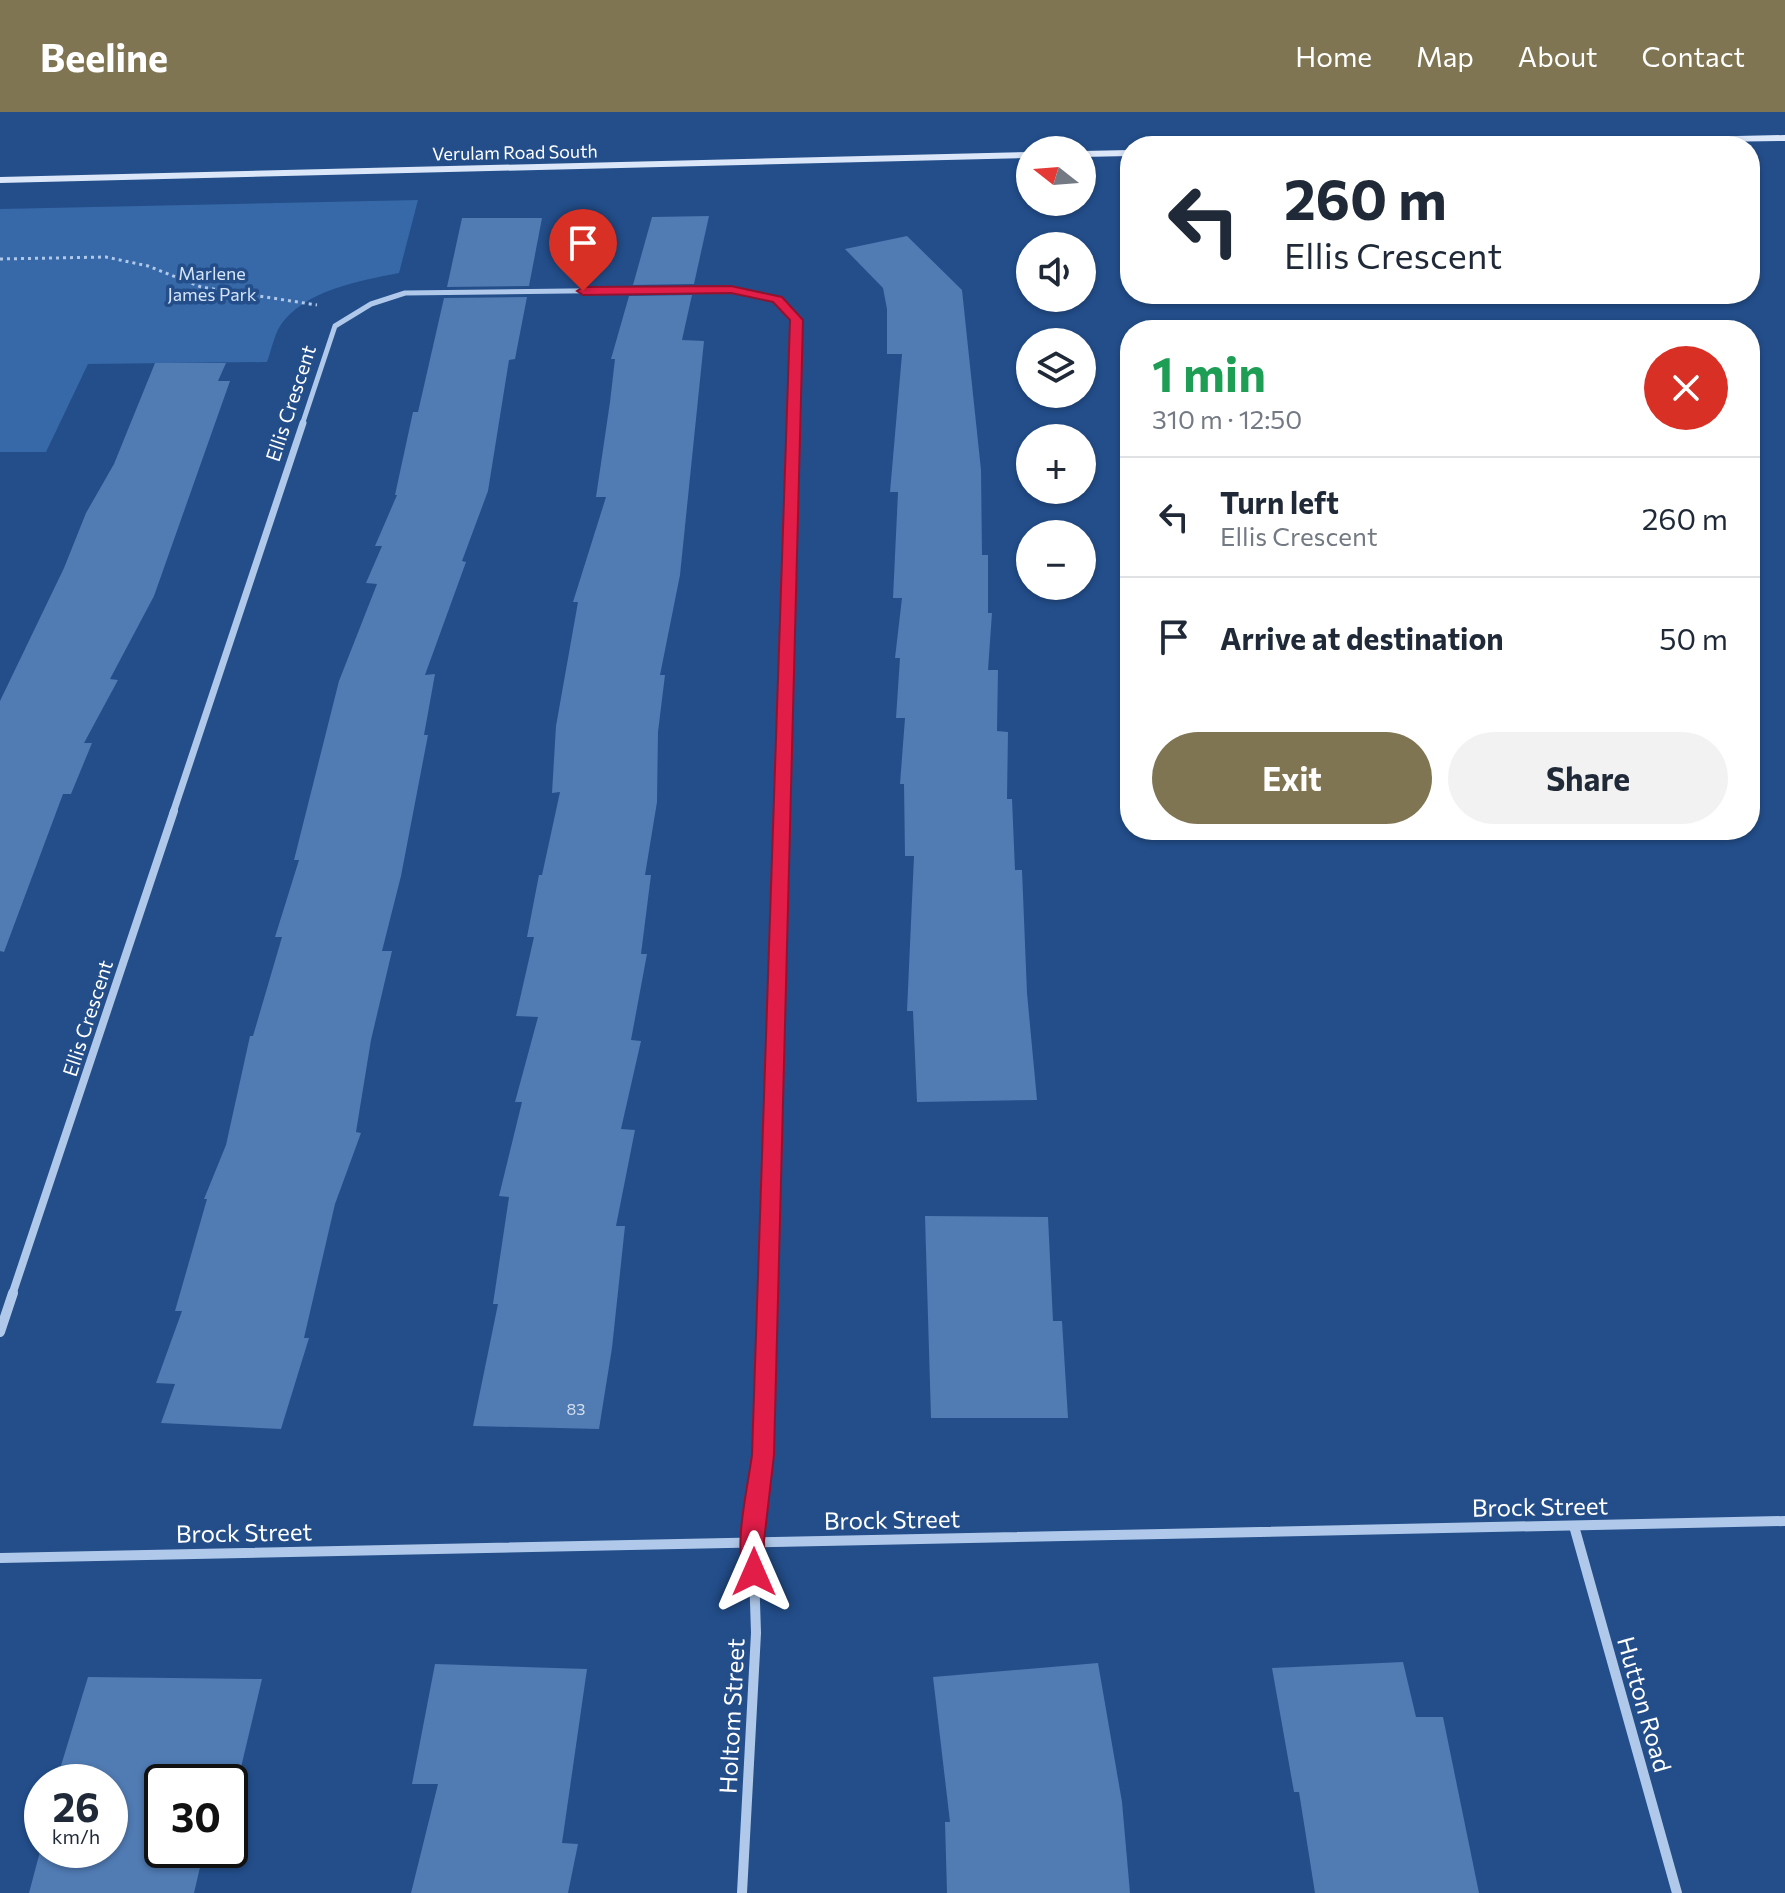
<!DOCTYPE html>
<meta charset="utf-8">
<style>
:root{--surface:#fff;--page:#f2f2f3;--text:#1f2937;--muted:#747a83;--line:#e0e1e3;--accent:#7f7552}
body{margin:0;font-family:Commissioner,sans-serif;background:var(--page);color:var(--text);height:100vh;display:flex;flex-direction:column;font-size:30px;white-space:nowrap}
*{box-sizing:border-box;margin:0}
p{font-size:26px;color:var(--muted)}
.icon{flex:none;width:44px;height:44px;fill:none;stroke:currentColor;stroke-width:2;stroke-linecap:round;stroke-linejoin:round}
.map{position:relative;flex:1;overflow:hidden}
.drawer{position:absolute;left:1120px;top:208px;width:640px;height:520px;display:flex;flex-direction:column;background:var(--surface);border-radius:32px;box-shadow:0 2px 6px #0004}
.drawer>*{flex:none}
.banner{position:absolute;left:1120px;top:24px;width:640px;height:168px;border-radius:32px;box-shadow:0 2px 6px #0004;background:#fff;color:var(--text);overflow:hidden}
.needle{width:52px;rotate:287deg}
.tools{position:absolute;left:1016px;top:24px;display:grid;gap:16px}
.tools a{display:grid;place-items:center;width:80px;height:80px;border-radius:50%;background:var(--surface);box-shadow:0 2px 6px #0004;font-size:40px}
.speed{position:absolute;left:24px;top:1652px;display:flex;gap:16px;font-size:40px;font-weight:700;text-align:center}
.speed>*{display:grid;place-content:center;width:104px;height:104px;border-radius:50%;background:var(--surface);box-shadow:0 2px 6px #0004;line-height:1}
.speed small{font-size:20px;font-weight:400}
.speed .limit{border:4px solid #111;border-radius:12px;background:#fff;color:#111}
.pin{position:absolute;display:grid;place-items:center;width:68px;height:68px;color:#fff;margin:-82px -34px;border-radius:50% 50% 50% 0;rotate:-45deg;box-shadow:0 0 8px #0007}
.pin .icon{rotate:45deg}
.me{position:absolute;width:88px;margin:-44px;rotate:0deg;stroke-linejoin:round;filter:drop-shadow(0 0 6px #0008)}
.turn{display:flex;align-items:center;gap:28px;height:168px;padding:0 32px;font-size:36px}
.turn .icon{width:104px;height:104px;stroke-width:2.5}
.turn b{display:block;font-size:56px;line-height:68px}
.round{display:grid;place-items:center;flex:none;width:84px;height:84px;border-radius:42px;background:var(--page)}
.headline{display:flex;align-items:center;justify-content:space-between;height:136px;padding:0 32px}
h1{font-size:48px;font-weight:700;line-height:60px;color:#1e9e55}
.primary-button{display:flex;gap:16px;margin-top:auto;padding:16px 32px}
.primary-button a{flex:1;height:92px;border-radius:48px;background:var(--accent);color:#fff;font-size:32px;font-weight:700;line-height:92px;text-align:center}
.primary-button a+a{background:var(--page);color:var(--text)}
ul{padding:0;list-style:none}
li{display:flex;align-items:center;gap:24px;height:120px;padding:0 32px;border-top:2px solid var(--line)}
li div{flex:1}
li b{display:block;font-size:30px}
li em{font-style:normal}
header{display:flex;align-items:center;gap:48px;box-sizing:border-box;height:112px;padding:0 40px;background:var(--accent);color:#fff}
header strong{font-size:38px}
nav{display:flex;gap:44px;margin-inline-start:auto;font-size:28px}
.map>svg:first-child{display:block}
.green{fill:#3768a7}
.building{fill:#507bb3}
.lines{fill:none;stroke-linecap:round;stroke-linejoin:round}
.path{stroke:#b0c9ea;stroke-width:3;stroke-dasharray:3 4;stroke-linecap:butt}
.street-far3{stroke:#b0c9ea;stroke-width:5}
.street-far2{stroke:#b0c9ea;stroke-width:7}
.street-far1{stroke:#b0c9ea;stroke-width:8}
.street{stroke:#b0c9ea;stroke-width:10}
.secondary{fill:#dbe7f8;fill-rule:evenodd}
.route{fill:#e11d48;stroke:#92132f;stroke-width:2}
.labels{text-anchor:middle;dominant-baseline:central;stroke-width:7;stroke-linejoin:round;paint-order:stroke}
.number-label{font-size:16px;fill:#d3deec}
.far-street-label{font-size:18px;fill:#fff;stroke:#234e8a}
.far-park-label{font-size:18px;fill:#d5e4f8;stroke:#234e8a}
.street-label{font-size:20px;fill:#fff;stroke:#234e8a}
.near-street-label{font-size:24px;fill:#fff;stroke:#234e8a}
</style>
<header>
<strong>Beeline</strong>
<nav><a>Home</a><a>Map</a><a>About</a><a>Contact</a></nav>
</header>
<div class="map">
<svg width="1785" height="1781" viewBox="0 0 1785 1781">
<rect width="100%" height="100%" fill="#234e8a"/>
<path class="green" d="M418,88l-19,73c-39,8 -95,17 -119,53 -6,10 -9,25 -13,36l-179,2 -42,88h-46v-243z"/>
<g class="building">
<polygon points="709,104 694,172 633,173 652,105"/>
<polygon points="462,106 542,106 529,174 447,175"/>
<polygon points="907,124 962,178 981,358 982,443 988,443 988,501 992,501 988,558 998,558 997,619 1008,620 1007,687 1012,687 1015,758 1022,758 1027,881 1037,988 917,990 913,899 907,899 914,744 905,744 904,672 900,672 905,606 896,606 900,546 895,546 902,486 893,486 898,380 890,380 902,242 887,242 887,197 883,176 845,137"/>
<polygon points="692,183 682,228 704,229 680,463 660,563 665,563 658,620 657,690 645,763 651,763 641,842 647,842 631,928 641,929 621,1017 635,1018 616,1114 625,1114 612,1236 599,1317 473,1314 498,1192 493,1192 509,1085 499,1084 522,990 515,990 538,905 516,904 534,825 527,825 539,763 542,763 560,680 552,681 556,614 578,490 573,490 606,385 596,385 610,290 615,247 611,247 629,184"/>
<polygon points="527,185 515,247 509,248 488,379 462,449 466,450 425,563 435,562 424,623 428,623 401,764 382,839 392,839 371,928 356,1020 361,1021 335,1092 304,1226 309,1226 281,1317 161,1311 175,1272 156,1271 182,1199 175,1199 207,1087 204,1087 226,1033 250,924 253,924 282,825 275,825 299,748 294,748 339,569 377,472 366,471 382,434 375,434 397,383 395,383 413,300 418,300 444,186"/>
<polygon points="155,251 226,251 218,269 230,269 154,484 110,567 118,568 84,631 92,631 71,682 63,682 4,840 0,839 0,589 64,456 86,401 114,352"/>
<polygon points="925,1104 1048,1105 1053,1209 1062,1209 1068,1306 931,1306"/>
<polygon points="1403,1550 1416,1605 1443,1605 1479,1781 1315,1781 1299,1680 1294,1680 1272,1556"/>
<polygon points="1098,1551 1122,1690 1130,1781 947,1781 945,1710 950,1710 933,1565"/>
<polygon points="435,1552 587,1557 562,1731 578,1732 568,1781 411,1781 438,1672 412,1672"/>
<polygon points="88,1565 262,1567 233,1689 230,1689 230,1670 162,1670 162,1738 204,1738 194,1781 29,1781 42,1732 42,1738 110,1738 110,1670 56,1670"/>
</g>
<g class="lines">
<polyline class="path" points="0,147 106,145 148,154 201,175 317,193"/>
<polyline class="street-far3" points="302,313 335,214 371,192 405,181 731,177 777,187 797,208 794,313"/>
<g class="street-far2">
<polyline points="173,701 303,311"/>
<polyline points="782,701 794,311"/>
</g>
<g class="street-far1">
<polyline points="12,1183 174,699"/>
<polyline points="768,1183 782,699"/>
</g>
<g class="street">
<polyline points="0,1220 13,1181"/>
<polyline points="1574,1414 1677,1781"/>
<polyline points="0,1446 1785,1409"/>
<polyline points="742,1781 756,1521 753,1429 763,1343 768,1181"/>
</g>
<g class="secondary">
<polygon points="1785,23 1785,29 1431,34 1436,31"/>
<polygon points="1130,38 1130,44 1082,45 1082,39"/>
<polygon points="1030,40 1030,46 0,71 0,65"/>
</g>
</g>
<path class="route" d="M731,174l51,11 21,23 -29,1135 -10,86 1,31 -3,7 -8,3 -8,-3c-14,-29 2,-92 6,-124l38,-1135 -17,-18 -42,-9 -148,2 -6,-4 6,-4z"/>
<g class="labels">
<g class="number-label">
<text x="576" y="1296">83</text>
</g>
<g class="far-street-label">
<text transform="translate(515 40) rotate(-1)">Verulam Road South</text>
</g>
<g class="far-park-label">
<text x="212" y="161">Marlene<tspan x="212" dy="21">James Park</tspan></text>
</g>
<g class="street-label">
<text transform="translate(290 291) rotate(-72)">Ellis Crescent</text>
<text transform="translate(87 906) rotate(-72)">Ellis Crescent</text>
</g>
<g class="near-street-label">
<text transform="translate(1540 1394) rotate(-1)">Brock Street</text>
<text transform="translate(892 1407) rotate(-1)">Brock Street</text>
<text transform="translate(244 1420) rotate(-1)">Brock Street</text>
<text transform="translate(1645 1592) rotate(74)">Hutton Road</text>
<text transform="translate(731 1604) rotate(-87)">Holtom Street</text>
</g>
</g>
</svg>
<div class="tools">
<a><svg class="needle" viewBox="-14 -14 28 28"><path d="M0-13l5 13h-10z" fill="#e53935"/><path d="M0 13l5-13h-10z" fill="#747a83"/></svg></a>
<a><svg class="icon" aria-label="sound" viewBox="0 0 24 24"><path d="M4 9h4l5-4v14l-5-4H4zM17 9q2 3 0 6"/></svg></a>
<a><svg class="icon" aria-label="layers" viewBox="0 0 24 24"><path d="M12 4l9 5-9 5-9-5zM3 14l9 5 9-5"/></svg></a>
<a>+</a>
<a>−</a>
</div>
<div class="speed"><div>26<small>km/h</small></div><div class="limit">30</div></div>
<div class="pin" style="left:583px;top:179px;background:#d93025"><svg class="icon" aria-label="arrive" viewBox="0 0 24 24"><path d="M6 21V4h12l-3 4 3 4H6"/></svg></div>
<svg class="me" style="left:754px;top:1460px" viewBox="-20 -20 40 40"><path d="M0-17L14 15 0 8-14 15z" fill="#e11d48" stroke="#fff" stroke-width="4"/></svg>
<div class="banner">
<div class="turn"><svg class="icon" aria-label="left" viewBox="0 0 24 24"><path d="M17 20v-9H6M10 6l-5 5 5 5"/></svg><div><b>260 m</b>Ellis Crescent</div></div>
</div>
<section class="drawer">
<div class="headline"><div><h1>1 min</h1><p>310 m · 12:50</p></div><a class="round" style="background:#d93025;color:#fff"><svg class="icon" aria-label="close" viewBox="0 0 24 24"><path d="M6 6l12 12M18 6L6 18"/></svg></a></div>
<ul>
<li><svg class="icon" aria-label="left" viewBox="0 0 24 24"><path d="M17 20v-9H6M10 6l-5 5 5 5"/></svg><div><b>Turn left</b><p>Ellis Crescent</p></div><em>260 m</em></li>
<li><svg class="icon" aria-label="arrive" viewBox="0 0 24 24"><path d="M6 21V4h12l-3 4 3 4H6"/></svg><div><b>Arrive at destination</b></div><em>50 m</em></li>
</ul>
<div class="primary-button"><a>Exit</a><a>Share</a></div>
</section>
</div>
